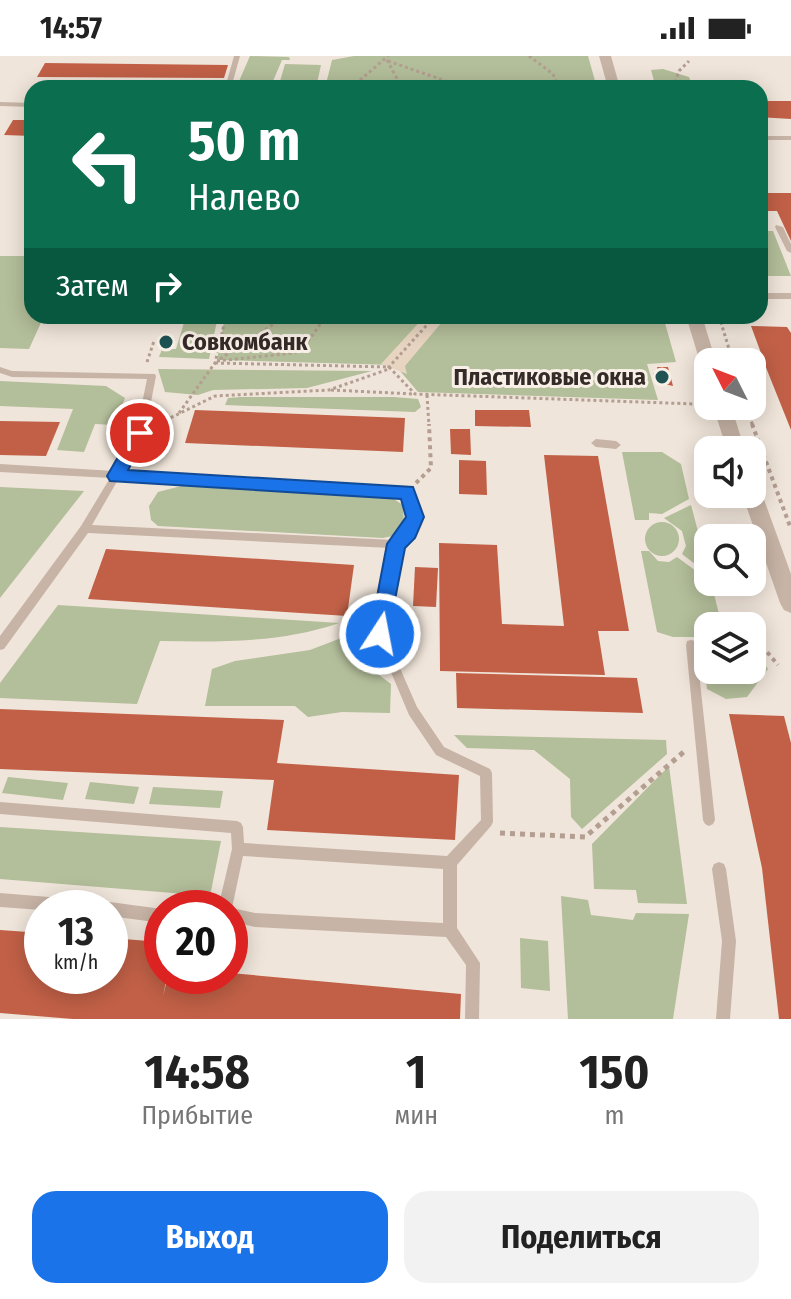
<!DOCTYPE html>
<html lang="ru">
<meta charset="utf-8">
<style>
:root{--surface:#fff;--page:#f2f2f2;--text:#222;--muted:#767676;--accent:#1a73e8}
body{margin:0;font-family:"Fira Sans Condensed",sans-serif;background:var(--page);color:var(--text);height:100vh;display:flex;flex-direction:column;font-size:30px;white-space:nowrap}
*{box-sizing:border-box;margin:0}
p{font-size:26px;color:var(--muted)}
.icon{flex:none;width:44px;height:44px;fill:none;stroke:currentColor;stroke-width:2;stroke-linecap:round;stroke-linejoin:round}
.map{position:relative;height:963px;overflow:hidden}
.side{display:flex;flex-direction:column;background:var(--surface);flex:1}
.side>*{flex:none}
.top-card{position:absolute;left:24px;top:24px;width:744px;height:244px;border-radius:24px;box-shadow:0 4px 20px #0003;background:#0b6e4f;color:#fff;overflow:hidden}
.needle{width:52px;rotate:312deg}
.fabs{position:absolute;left:694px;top:292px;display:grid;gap:16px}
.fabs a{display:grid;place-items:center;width:72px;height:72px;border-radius:16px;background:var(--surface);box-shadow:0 4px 20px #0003;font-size:40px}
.speed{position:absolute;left:24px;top:834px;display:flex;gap:16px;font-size:40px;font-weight:700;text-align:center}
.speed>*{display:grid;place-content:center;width:104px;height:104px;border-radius:50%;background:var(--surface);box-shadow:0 4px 20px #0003;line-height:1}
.speed small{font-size:20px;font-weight:400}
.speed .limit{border:12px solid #d22;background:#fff;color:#111}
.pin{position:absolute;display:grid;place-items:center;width:68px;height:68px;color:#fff;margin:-34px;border:4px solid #fff;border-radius:50%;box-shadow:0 2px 8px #0007}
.me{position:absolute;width:88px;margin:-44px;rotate:11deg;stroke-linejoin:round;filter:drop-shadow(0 0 6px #0008)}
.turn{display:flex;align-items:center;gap:28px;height:168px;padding:0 32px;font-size:36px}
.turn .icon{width:104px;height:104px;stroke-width:2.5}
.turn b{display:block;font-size:56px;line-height:68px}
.then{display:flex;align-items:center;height:76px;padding:0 32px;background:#0003;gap:16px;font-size:30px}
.eta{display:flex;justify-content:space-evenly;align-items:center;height:136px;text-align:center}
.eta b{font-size:48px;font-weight:700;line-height:56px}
.action{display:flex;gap:16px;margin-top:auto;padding:16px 32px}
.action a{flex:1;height:92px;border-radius:24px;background:var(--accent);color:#fff;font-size:32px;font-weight:700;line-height:92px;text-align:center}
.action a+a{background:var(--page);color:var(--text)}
.status{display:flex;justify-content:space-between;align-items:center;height:56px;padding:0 40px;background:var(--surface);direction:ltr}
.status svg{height:22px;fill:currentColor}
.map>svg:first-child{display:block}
.green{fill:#b3be9a}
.plaza{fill:#e8d5c1}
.building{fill:#c16047}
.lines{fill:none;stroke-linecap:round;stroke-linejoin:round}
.path-far2{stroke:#b39e91;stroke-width:3;stroke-dasharray:3 3;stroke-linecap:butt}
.path-far1{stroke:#b39e91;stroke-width:4;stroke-dasharray:4 4;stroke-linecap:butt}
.path{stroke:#b39e91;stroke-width:5;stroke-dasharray:5 5;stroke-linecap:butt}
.lane{fill:#c7b4a6;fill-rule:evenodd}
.street{fill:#c7b4a6;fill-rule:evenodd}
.route{fill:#1a73e8;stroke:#114b97;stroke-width:2}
.poi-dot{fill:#1e5253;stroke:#f8efe6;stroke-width:3}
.labels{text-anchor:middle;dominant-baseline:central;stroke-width:6;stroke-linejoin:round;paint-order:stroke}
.poi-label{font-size:24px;font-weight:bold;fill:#342a27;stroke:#f8efe6;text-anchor:start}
</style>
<div class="status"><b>14:57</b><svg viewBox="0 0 49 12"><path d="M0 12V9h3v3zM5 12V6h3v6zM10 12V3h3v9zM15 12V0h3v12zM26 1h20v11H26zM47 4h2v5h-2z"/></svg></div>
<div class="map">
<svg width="791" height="963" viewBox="0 0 791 963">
<rect width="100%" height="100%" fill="#f0e5da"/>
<g class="green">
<polygon points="250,0 289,1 290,4 282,4 270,32 236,32"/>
<polygon points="354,0 588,0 597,32 325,32 332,4"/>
<polygon points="285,8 321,9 316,32 278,32"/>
<polygon points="663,13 689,21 693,32 656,32 651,14"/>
<polygon points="760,175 773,175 791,220 760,220"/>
<polygon points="0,200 32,200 32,260 44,260 29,293 0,292"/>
<polygon points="186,260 218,260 209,303 159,301 162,293 176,293"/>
<polygon points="225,260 663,260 676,306 647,308 658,344 418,336 395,309 217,304"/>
<polygon points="158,313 372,315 307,332 213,334 198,339 165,336"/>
<polygon points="0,325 106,330 125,342 114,369 95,368 84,396 57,394 73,353 0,350"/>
<polygon points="241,341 394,341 418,343 421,351 415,356 225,349 228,342"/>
<polygon points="622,396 662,396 681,408 689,443 662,458 649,457 649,464 635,464"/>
<polygon points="185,429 389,440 403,449 404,468 393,480 383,482 158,470 151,464 149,450 158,436"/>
<polygon points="0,431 84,435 0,542"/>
<polygon points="691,449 708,513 708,518 682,498 686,490 682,475 664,462"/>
<circle cx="662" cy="483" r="17"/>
<polygon points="641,495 649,495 658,505 669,506 677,501 711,526 722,570 708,570 708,581 673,581 657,576"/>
<path d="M58,549l281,18c-58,20 -118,19 -179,18l-23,63 -137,-6v-15z"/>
<polygon points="362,574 358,603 391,628 390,657 342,656 308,661 295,650 205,650 212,613 235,605 310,594"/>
<polygon points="753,592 768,613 747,641 726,643 707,633 703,605 708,602 708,614 752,614"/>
<polygon points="454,679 666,684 667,698 582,773 571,761 570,723 534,694 467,692"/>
<polygon points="669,710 687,848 638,847 636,834 594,833 592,788"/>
<polygon points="8,721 68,727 63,744 2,737"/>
<polygon points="90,726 139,731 134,748 85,743"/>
<polygon points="153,731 223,735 220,752 149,748"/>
<polygon points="0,771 221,785 210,840 0,823"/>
<polygon points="561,840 588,844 591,859 633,864 636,857 689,858 673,963 568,963"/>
<polygon points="520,882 548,885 550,935 521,932"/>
</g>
<polygon class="plaza" points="425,260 447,260 405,310 407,318 381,308"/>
<g class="building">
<polygon points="45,7 228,9 224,22 37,21"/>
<polygon points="760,45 791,45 791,63 760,61"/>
<polygon points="13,64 32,64 32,80 4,79"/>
<polygon points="760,128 764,137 791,137 791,185 777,155 760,155"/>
<polygon points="751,270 787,271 791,277 791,374 765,309 758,305 754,297 761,297"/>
<polygon points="657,311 668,311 673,330 655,326 653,317 659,317"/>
<polygon points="195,354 405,362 403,396 185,387"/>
<polygon points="475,354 529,354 531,371 475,370"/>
<polygon points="0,365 60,366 46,400 0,399"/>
<polygon points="450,373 470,373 471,399 451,398"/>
<polygon points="544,399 598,400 629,575 598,575 605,619 440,615 439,487 497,489 502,568 564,570"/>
<polygon points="459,404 486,405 487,439 459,438"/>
<polygon points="106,493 354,509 347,560 88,543"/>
<polygon points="415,511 438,512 436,551 413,550"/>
<polygon points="456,617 637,622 643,657 457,652"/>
<polygon points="0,653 284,664 277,707 459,719 455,784 267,774 274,724 0,713"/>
<polygon points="729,658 784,660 791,687 791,963 779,963 762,812"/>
<polygon points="0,874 42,877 42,920 110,920 110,882 162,886 162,920 167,920 163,940 168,920 230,917 461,938 460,963 73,963 0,957"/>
</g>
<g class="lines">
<g class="path-far2">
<polyline points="529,0 553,18 559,32"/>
<polyline points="387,4 402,32"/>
<polyline points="388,5 466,32"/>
<polyline points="351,32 388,0"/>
<polyline points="673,32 679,15 689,5"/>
<polyline points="719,260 733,306"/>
<polyline points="220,303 286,260"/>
<polyline points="217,305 294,297 304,291 326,260"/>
<polyline points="147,306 154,285"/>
<polyline points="215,307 389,311 415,338 695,348"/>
<polyline points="388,312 435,260"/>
<polyline points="331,334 414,338"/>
<polyline points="427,339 429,370"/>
<polyline points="179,357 215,307 226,260"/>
<polyline points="749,360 753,370"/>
<polyline points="160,367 215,340 329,334 389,313"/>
</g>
<g class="path-far1">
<polyline points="752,368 791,473"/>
<polyline points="416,427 431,412 429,368"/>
<polyline points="757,584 778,609"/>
</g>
<polyline class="path" points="500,777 585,781 686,694"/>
<g class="lane">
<polygon points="234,0 240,0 231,32 225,32"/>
<polygon points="0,46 32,47 32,51 0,50"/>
<rect x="760" y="80" width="31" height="4"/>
<polygon points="776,169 783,171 791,188 791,197 787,195 775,171"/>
<rect x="760" y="237" width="31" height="6"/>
<path d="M0,311l12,4 143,3 1,2 -11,57 -21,38 271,15 15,3c13,24 10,39 -9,57l-16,88 32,73 27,40 46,22 2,4 1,49 -2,4 -34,39v63l23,35 -1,56h-14l1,-54 -20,-28 -191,-10 -25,-6v-13h-12l14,-59 -1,-16 -231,-19v-12l237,19 4,2 2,4 1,16 203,13 34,-36 -1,-44 -44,-21 -27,-40 -34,-81 15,-86 -302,-15 -84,116 -4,1v-14l81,-110 29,-48 -110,-6v-8l114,7 22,-38 11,-54 -135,-2 -12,-4zM119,422l276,16 9,1c8,19 4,31 -10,45l-302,-15zM243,800l200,13v54l-188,-10 -23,-5z"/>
<polygon points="596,383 616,385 621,389 616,393 596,391 591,387"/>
<polygon points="691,584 695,585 696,589 715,764 713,768 709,770 705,768 703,764 686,589 687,585"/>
<polygon points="719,806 724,808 726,813 736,885 730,963 716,963 722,885 712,813 714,808"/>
<polygon points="0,837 98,845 103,847 104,851 105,848 110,846 162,853 162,867 110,860 110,852 42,852 42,854 0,851"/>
</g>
<g class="street">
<polygon points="599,0 611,0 620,32 608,32"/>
<polygon points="686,260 702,260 716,306 708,306 708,312 700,306"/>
<polygon points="713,350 731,350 745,394 727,394"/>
<polygon points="752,430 759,432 762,438 791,518 791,557 784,554 780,547 742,438 752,438"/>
</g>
</g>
<polygon class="route" points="140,371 148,377 128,414 413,431 424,461 415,482 405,492 387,585 380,587 370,578 387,488 406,461 401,443 110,425 107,420 134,373"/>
<g class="poi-dot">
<circle cx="166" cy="286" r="8"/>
<circle cx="662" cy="321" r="8"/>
</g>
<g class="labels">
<g class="poi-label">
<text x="182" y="286">Совкомбанк</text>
<text x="646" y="321" text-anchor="end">Пластиковые окна</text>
</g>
</g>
</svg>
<div class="fabs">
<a><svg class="needle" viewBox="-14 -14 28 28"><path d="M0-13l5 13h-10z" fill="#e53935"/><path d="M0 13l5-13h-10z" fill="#767676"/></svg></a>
<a><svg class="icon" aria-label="sound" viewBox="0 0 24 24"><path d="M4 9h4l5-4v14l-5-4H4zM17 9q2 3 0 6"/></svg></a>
<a><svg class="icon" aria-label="search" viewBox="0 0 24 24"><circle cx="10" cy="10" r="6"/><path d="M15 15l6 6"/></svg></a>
<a><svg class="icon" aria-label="layers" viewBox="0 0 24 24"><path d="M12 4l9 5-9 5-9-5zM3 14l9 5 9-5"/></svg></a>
</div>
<div class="speed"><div>13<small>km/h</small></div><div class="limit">20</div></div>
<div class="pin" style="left:140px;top:377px;background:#d93025"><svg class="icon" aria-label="arrive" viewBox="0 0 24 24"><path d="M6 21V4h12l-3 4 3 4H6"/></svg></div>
<svg class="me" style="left:380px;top:578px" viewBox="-20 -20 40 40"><circle r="17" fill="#1a73e8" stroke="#fff" stroke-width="3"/><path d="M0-11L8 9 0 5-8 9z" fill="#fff"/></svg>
<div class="top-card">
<div class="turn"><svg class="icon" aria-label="left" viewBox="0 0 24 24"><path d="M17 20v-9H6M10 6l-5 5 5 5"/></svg><div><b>50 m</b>Налево</div></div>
<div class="then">Затем<svg class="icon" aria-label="right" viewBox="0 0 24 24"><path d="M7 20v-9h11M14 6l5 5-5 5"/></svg></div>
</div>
</div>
<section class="side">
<div class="eta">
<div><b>14:58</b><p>Прибытие</p></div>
<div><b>1</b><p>мин</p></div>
<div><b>150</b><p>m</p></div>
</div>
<div class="action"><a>Выход</a><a>Поделиться</a></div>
</section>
